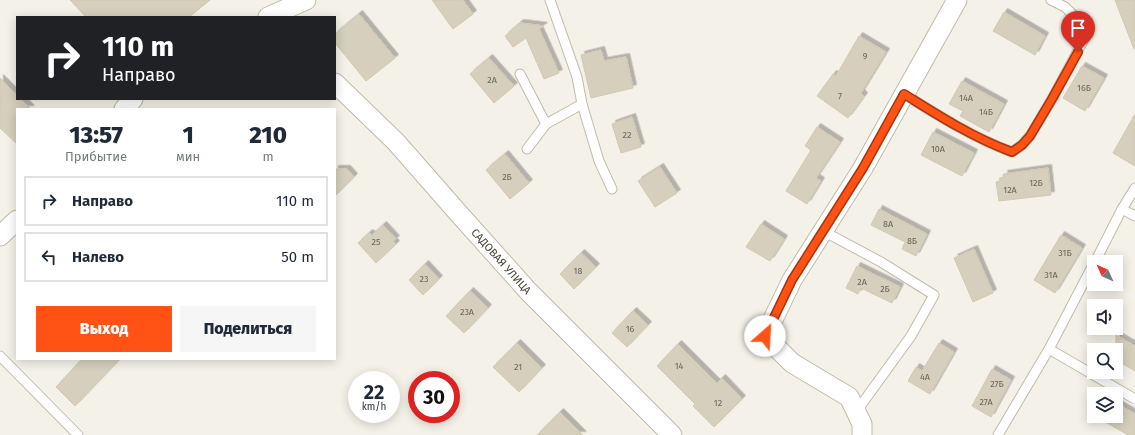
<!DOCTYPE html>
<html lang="ru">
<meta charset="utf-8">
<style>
:root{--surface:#fff;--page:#f6f6f7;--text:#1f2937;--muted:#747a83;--line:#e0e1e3;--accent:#ff5214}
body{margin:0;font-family:"Fira Sans",sans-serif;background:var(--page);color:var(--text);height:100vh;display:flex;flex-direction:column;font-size:15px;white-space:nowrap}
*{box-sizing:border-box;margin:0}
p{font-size:13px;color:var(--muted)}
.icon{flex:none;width:22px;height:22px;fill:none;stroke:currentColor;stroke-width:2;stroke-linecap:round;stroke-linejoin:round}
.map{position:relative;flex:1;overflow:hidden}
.panel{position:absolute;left:16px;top:108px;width:320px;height:252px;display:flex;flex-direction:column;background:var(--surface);border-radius:0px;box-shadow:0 2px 10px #0003}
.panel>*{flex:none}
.top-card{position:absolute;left:16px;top:16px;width:320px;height:84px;border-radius:0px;box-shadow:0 2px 10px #0003;background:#202124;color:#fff;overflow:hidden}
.needle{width:26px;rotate:315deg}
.buttons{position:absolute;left:1087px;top:255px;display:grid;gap:8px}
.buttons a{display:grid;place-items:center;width:36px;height:36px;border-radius:0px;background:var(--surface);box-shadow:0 2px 10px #0003;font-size:20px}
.speed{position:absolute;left:348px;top:371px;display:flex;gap:8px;font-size:20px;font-weight:700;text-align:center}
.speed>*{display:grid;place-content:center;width:52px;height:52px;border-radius:50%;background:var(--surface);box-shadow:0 2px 10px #0003;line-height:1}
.speed small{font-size:10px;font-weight:400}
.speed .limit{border:6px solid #d22;background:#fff;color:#111}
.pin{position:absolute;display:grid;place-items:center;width:34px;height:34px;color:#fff;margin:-41px -17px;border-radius:50% 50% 50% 0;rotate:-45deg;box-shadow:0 0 4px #0007}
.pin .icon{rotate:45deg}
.me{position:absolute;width:44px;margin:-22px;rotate:26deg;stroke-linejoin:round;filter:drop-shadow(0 0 3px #0008)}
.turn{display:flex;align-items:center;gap:14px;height:84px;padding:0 20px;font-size:18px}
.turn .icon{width:52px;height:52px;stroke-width:2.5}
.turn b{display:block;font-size:28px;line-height:34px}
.eta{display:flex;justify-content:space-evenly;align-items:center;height:68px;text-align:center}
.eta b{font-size:24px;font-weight:800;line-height:28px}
.button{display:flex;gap:8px;margin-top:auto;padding:8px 20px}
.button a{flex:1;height:46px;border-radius:0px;background:var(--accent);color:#fff;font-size:16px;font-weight:800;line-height:46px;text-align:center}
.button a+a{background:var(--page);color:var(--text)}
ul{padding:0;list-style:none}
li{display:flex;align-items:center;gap:12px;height:50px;margin:0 8px 6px;padding:0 12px;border:2px solid var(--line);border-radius:0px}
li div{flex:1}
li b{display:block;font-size:15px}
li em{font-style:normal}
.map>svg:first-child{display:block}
.building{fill:#d6cfbd;stroke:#d1c8b0;filter:url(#shadow)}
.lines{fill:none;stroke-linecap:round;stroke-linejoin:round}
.lane-casing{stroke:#c0bbaa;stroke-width:11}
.street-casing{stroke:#c0bbaa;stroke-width:21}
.lane{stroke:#fff;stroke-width:9}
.street{stroke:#fff;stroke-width:19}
.route-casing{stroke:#a6350d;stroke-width:10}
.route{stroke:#ff5214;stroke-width:7}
.labels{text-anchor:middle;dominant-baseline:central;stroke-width:3;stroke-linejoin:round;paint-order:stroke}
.number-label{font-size:9px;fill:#6c6658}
.street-label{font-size:11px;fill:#484336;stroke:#fff}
</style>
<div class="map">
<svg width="1135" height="435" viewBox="0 0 1135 435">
<defs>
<filter id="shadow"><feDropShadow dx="3.5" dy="-3.5" stdDeviation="0" flood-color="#0004"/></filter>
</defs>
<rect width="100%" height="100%" fill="#f4f2e8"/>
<g class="building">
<polygon points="70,0 210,0 189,17 86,17"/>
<polygon points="432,0 463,0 473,14 453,29"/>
<polygon points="1115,0 1135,0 1135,49 1134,49"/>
<polygon points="1004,12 1045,36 1035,55 993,31"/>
<polygon points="359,14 395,58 366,81 335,43 335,34"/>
<polygon points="520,23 544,26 539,29 559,73 544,79 526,38 513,47 505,36"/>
<polygon points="859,36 886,52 861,93 864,96 848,118 817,96 833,74 836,76"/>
<polygon points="601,50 604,61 626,57 633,88 591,98 581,55"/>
<polygon points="489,58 514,86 494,103 470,74"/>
<polygon points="1082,66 1104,78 1085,111 1063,98"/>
<polygon points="0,78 17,95 17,99 21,99 31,109 17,109 17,144 0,128"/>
<polygon points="962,81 1004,104 989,132 960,116 963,111 949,104"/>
<polygon points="1135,114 1135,166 1113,153"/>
<polygon points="632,117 641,147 621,153 612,124"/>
<polygon points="817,127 840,142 816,178 821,181 807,204 786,191 811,150 805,146"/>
<polygon points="933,132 974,153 962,176 921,155"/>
<polygon points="505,154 529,183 510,199 486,170"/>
<polygon points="660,167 677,193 655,207 638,181"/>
<polygon points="1048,168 1051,195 999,201 996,182 1000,181 1000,178 1005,177 1004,174"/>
<polygon points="335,169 347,169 354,177 335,196"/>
<polygon points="879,209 927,234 916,256 902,249 905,242 871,225"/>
<polygon points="761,224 784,239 770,261 746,247"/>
<polygon points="383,225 396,239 393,241 396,244 376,263 358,243 369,233 372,235"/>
<polygon points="1061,235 1082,248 1055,293 1034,280"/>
<polygon points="974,249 993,293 973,302 954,258"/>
<polygon points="581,253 596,267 574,289 560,274"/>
<polygon points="425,264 439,279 423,295 409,280"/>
<polygon points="857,266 900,287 892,303 861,288 858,294 846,288"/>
<polygon points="470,291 488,308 464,333 446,316"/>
<polygon points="633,311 648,325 627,347 612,333"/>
<polygon points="1116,335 1135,346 1135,371 1116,360"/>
<polygon points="517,343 542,368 519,392 493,367"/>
<polygon points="939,343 954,352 930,394 908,381 916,367 922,371"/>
<polygon points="678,344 717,383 722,378 742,399 714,427 693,406 695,404 657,366"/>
<polygon points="82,359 120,359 75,406 56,387"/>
<polygon points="992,369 1011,380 991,417 972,406"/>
<polygon points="1116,403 1135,414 1135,435 1128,435 1095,416 1116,416"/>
<polygon points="560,412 583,435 537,435"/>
</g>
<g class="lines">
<g class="lane-casing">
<g id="lane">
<polyline points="520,74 546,124 582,104 577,77 550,0"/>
<path d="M904,94c35,22 70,44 108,58l10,-7 8,-9 22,-37 37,-69 -24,-23 -14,-7"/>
<polyline points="582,104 599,161 612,189"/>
<polyline points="527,149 546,124"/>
<polyline points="1122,209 1135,188"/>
<polyline points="823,231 881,262 934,295 911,336 856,412"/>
<polyline points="1095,262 1122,209 1135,216"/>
<polyline points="1049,349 1135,399"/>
<polyline points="0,356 78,435"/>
<polyline points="998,435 1049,349 1094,263"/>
</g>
</g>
<g class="street-casing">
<g id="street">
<polyline points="268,17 306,0"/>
<path id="s1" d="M335,83l61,59 64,73 69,77 143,143"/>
<polyline points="124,109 133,99"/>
<polyline points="0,236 17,220"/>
<polyline points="862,435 862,424 849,397 792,363 765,336 792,280 863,168 957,0"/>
</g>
</g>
<use href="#lane" class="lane"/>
<use href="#street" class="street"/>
</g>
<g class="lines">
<g class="route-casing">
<path id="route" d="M765,336l27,-56 71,-112 41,-74c35,22 70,44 108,58l10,-7 8,-9 22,-37 26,-47"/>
</g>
<use href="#route" class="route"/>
</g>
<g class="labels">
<g class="number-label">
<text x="865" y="56">9</text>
<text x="492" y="80">2А</text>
<text x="1084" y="88">16Б</text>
<text x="840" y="96">7</text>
<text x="966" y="98">14А</text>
<text x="986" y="112">14Б</text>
<text x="627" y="135">22</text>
<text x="938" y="149">10А</text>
<text x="507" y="177">2Б</text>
<text x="1036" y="183">12Б</text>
<text x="1010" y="190">12А</text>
<text x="888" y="224">8А</text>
<text x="912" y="241">8Б</text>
<text x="376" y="242">25</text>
<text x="1065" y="253">31Б</text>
<text x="578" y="271">18</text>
<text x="1051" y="275">31A</text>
<text x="424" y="279">23</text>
<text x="862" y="282">2А</text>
<text x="885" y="289">2Б</text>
<text x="467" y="312">23А</text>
<text x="630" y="329">16</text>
<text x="679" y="366">14</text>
<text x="518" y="367">21</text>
<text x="925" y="377">4А</text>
<text x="997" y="384">27Б</text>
<text x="986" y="402">27А</text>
<text x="718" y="403">12</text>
</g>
<g class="street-label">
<text stroke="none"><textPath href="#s1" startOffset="244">САДОВАЯ УЛИЦА</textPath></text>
</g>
</g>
</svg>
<div class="buttons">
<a><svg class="needle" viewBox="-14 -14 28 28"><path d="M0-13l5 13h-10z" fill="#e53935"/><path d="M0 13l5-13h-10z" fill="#747a83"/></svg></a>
<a><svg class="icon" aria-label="sound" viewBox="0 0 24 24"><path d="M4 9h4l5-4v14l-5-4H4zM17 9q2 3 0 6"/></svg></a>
<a><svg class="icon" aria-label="search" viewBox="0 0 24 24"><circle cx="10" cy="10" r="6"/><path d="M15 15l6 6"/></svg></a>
<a><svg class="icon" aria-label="layers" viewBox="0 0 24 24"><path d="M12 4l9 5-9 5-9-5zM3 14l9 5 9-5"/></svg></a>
</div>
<div class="speed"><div>22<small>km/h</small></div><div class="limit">30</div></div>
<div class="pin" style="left:1078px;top:52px;background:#d93025"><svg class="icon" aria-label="arrive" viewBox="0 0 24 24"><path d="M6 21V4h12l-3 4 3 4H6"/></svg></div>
<svg class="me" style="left:765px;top:336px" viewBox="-20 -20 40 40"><circle r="19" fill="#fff"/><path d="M0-13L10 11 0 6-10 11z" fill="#ff5214"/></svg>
<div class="top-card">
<div class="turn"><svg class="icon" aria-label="right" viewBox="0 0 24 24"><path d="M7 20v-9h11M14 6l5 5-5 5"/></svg><div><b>110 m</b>Направо</div></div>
</div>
<section class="panel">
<div class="eta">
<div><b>13:57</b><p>Прибытие</p></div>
<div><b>1</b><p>мин</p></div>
<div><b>210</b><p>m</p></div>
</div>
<ul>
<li><svg class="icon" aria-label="right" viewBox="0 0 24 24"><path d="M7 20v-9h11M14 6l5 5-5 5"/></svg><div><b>Направо</b></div><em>110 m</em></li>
<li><svg class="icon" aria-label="left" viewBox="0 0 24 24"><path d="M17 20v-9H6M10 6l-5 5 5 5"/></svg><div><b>Налево</b></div><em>50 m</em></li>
</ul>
<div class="button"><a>Выход</a><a>Поделиться</a></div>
</section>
</div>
